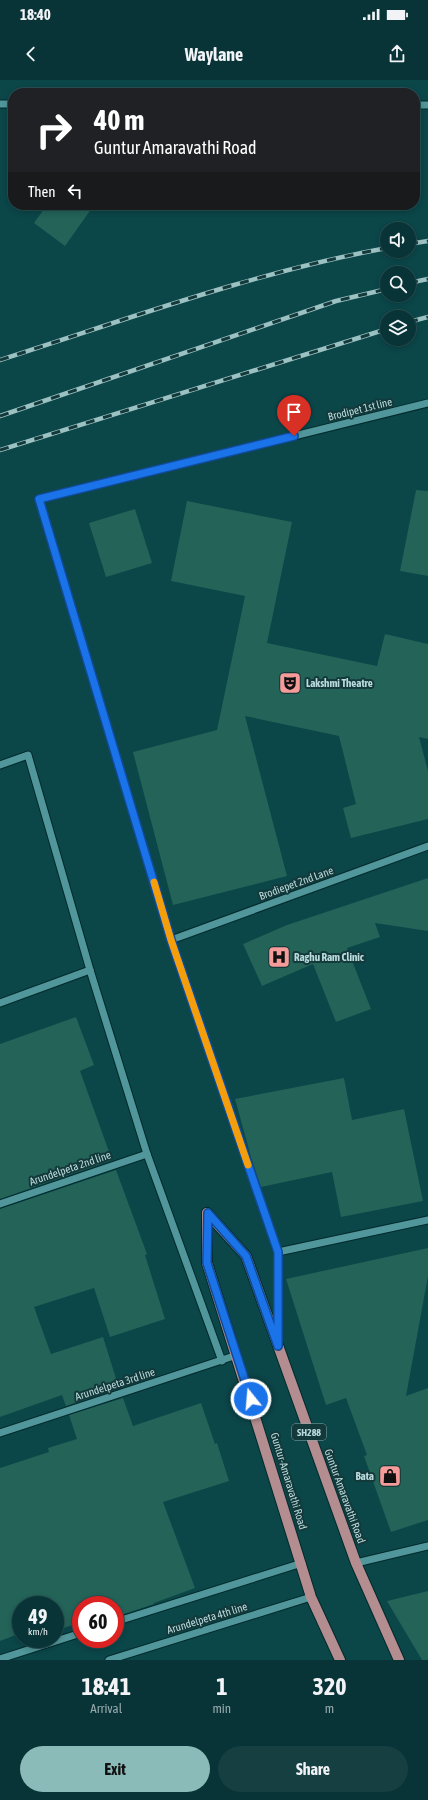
<!DOCTYPE html>
<style>
:root{--surface:#083437;--page:#163f42;--text:#f1f3f6;--muted:#98aaad;--line:#294f52;--accent:#8bbbb9}
body{margin:0;font-family:"Asap Condensed",sans-serif;background:var(--page);color:var(--text);height:100vh;display:flex;flex-direction:column;font-size:15px;white-space:nowrap}
*{box-sizing:border-box;margin:0}
p{font-size:13px;color:var(--muted)}
.icon{flex:none;width:22px;height:22px;fill:none;stroke:currentColor;stroke-width:2;stroke-linecap:round;stroke-linejoin:round}
.map{position:relative;height:1580px;overflow:hidden}
.drawer{display:flex;flex-direction:column;background:var(--surface);flex:1}
.drawer>*{flex:none}
.hud{position:absolute;left:8px;top:8px;width:412px;height:122px;border-radius:16px;box-shadow:0 2px 6px #0003,0 0 0 1px var(--line);background:#202124;color:#fff;overflow:hidden}
.tools{position:absolute;left:380px;top:142px;display:grid;gap:8px}
.tools a{display:grid;place-items:center;width:36px;height:36px;border-radius:50%;background:var(--surface);box-shadow:0 2px 6px #0003,0 0 0 1px var(--line);font-size:20px}
.speed{position:absolute;left:12px;top:1516px;display:flex;gap:8px;font-size:20px;font-weight:700;text-align:center}
.speed>*{display:grid;place-content:center;width:52px;height:52px;border-radius:50%;background:var(--surface);box-shadow:0 2px 6px #0003,0 0 0 1px var(--line);line-height:1}
.speed small{font-size:10px;font-weight:400}
.speed .limit{border:6px solid #d22;background:#fff;color:#111}
.pin{position:absolute;display:grid;place-items:center;width:34px;height:34px;color:#fff;margin:-41px -17px;border-radius:50% 50% 50% 0;rotate:-45deg;box-shadow:0 0 4px #0007}
.pin .icon{rotate:45deg}
.me{position:absolute;width:44px;margin:-22px;rotate:343deg;stroke-linejoin:round;filter:drop-shadow(0 0 3px #0008)}
.turn{display:flex;align-items:center;gap:14px;height:84px;padding:0 20px;font-size:18px}
.turn .icon{width:52px;height:52px;stroke-width:2.5}
.turn b{display:block;font-size:28px;line-height:34px}
.then{display:flex;align-items:center;height:38px;padding:0 20px;background:#0003;gap:8px;font-size:15px}
.eta{display:flex;justify-content:space-evenly;align-items:center;height:68px;text-align:center}
.eta b{font-size:24px;font-weight:700;line-height:28px}
.button{display:flex;gap:8px;margin-top:auto;padding:8px 20px}
.button a{flex:1;height:46px;border-radius:24px;background:var(--accent);color:#111;font-size:16px;font-weight:700;line-height:46px;text-align:center}
.button a+a{background:var(--page);color:var(--text)}
.status{display:flex;justify-content:space-between;align-items:center;height:28px;padding:0 20px;background:var(--surface);direction:ltr}
.status svg{height:11px;fill:currentColor}
header{display:flex;justify-content:space-between;align-items:center;height:52px;padding:0 20px;background:var(--surface);font-size:18px;font-weight:700}
.map>svg:first-child{display:block}
.building{fill:#236358}
.lines{fill:none;stroke-linecap:round;stroke-linejoin:round}
.minor-casing{stroke:#022a2c;stroke-width:9}
.major-casing{stroke:#022a2c;stroke-width:12}
.minor{stroke:#51969a;stroke-width:7}
.major{stroke:#b38d8f;stroke-width:10}
.rail-casing{stroke:#9cc1c3;stroke-width:4.5}
.rail{stroke:#14393b;stroke-width:3;stroke-dasharray:9;stroke-linecap:butt}
.route-casing{stroke:#114b97;stroke-width:10}
.route{stroke:#1a73e8;stroke-width:7}
.slow{stroke:#f59e0b;stroke-width:7}
.labels{text-anchor:middle;dominant-baseline:central;stroke-width:4;stroke-linejoin:round;paint-order:stroke}
.shield{fill:#14393b;stroke:#88aaac;stroke-width:1}
.shield-label{font-size:10px;font-weight:bold;fill:#badbdd}
.street-label{font-size:11px;fill:#badbdd;stroke:#14393b}
.poi-label{font-size:11px;font-weight:bold;fill:#badbdd;stroke:#14393b;text-anchor:start}
</style>
<div class="status"><b>18:40</b><svg viewBox="0 0 49 12"><path d="M0 12V9h3v3zM5 12V6h3v6zM10 12V3h3v9zM15 12V0h3v12zM26 1h20v11H26zM47 4h2v5h-2z"/></svg></div>
<header><svg class="icon" aria-label="back" viewBox="0 0 24 24"><path d="M15 5l-7 7 7 7"/></svg>Waylane<svg class="icon" aria-label="share" viewBox="0 0 24 24"><path d="M12 15V3M7 8l5-5 5 5M5 13v7h14v-7"/></svg></header>
<div class="map">
<svg width="428" height="1580" viewBox="0 0 428 1580">
<rect width="100%" height="100%" fill="#0b4649"/>
<g class="building">
<polygon points="47,125 94,125 65,166 34,143"/>
<polygon points="416,410 428,411 428,496 400,491"/>
<polygon points="187,421 292,442 267,563 377,586 385,554 428,564 428,659 419,657 428,691 428,739 351,758 343,728 356,724 339,656 245,636 287,796 173,825 133,672 217,650 245,516 171,501"/>
<polygon points="135,429 152,483 106,497 89,443"/>
<polygon points="428,798 428,851 375,843 380,857 347,868 371,929 336,942 313,884 262,906 243,864 287,845"/>
<polygon points="76,937 94,985 80,991 112,1080 0,1119 0,964"/>
<polygon points="344,998 352,1040 404,1029 423,1121 341,1137 332,1092 261,1107 251,1077 235,1019"/>
<polygon points="116,1090 147,1174 145,1175 165,1239 110,1257 94,1208 34,1227 51,1274 103,1257 119,1308 66,1326 62,1315 0,1337 0,1129"/>
<polygon points="428,1168 428,1196 406,1316 428,1308 428,1440 391,1452 364,1376 367,1375 346,1318 326,1325 286,1199"/>
<polygon points="123,1318 133,1346 201,1323 215,1364 217,1363 229,1401 163,1422 195,1508 154,1523 154,1524 115,1537 115,1525 81,1525 81,1542 55,1551 55,1525 21,1525 21,1553 0,1561 0,1388 49,1372 48,1368 77,1359 69,1335"/>
<polygon points="428,1511 428,1580 422,1580 387,1521"/>
</g>
<g class="lines">
<g class="minor-casing">
<g id="minor">
<polyline points="0,24 13,24"/>
<polyline points="415,25 428,25"/>
<polyline points="0,685 28,675 90,890 147,1074 222,1281"/>
<polyline points="171,860 428,766"/>
<polyline points="0,923 90,890"/>
<polyline points="0,1124 147,1074"/>
<polyline points="278,1172 171,860 39,419 428,323"/>
<polyline points="278,1259 278,1172 428,1140"/>
<polyline points="0,1353 237,1275"/>
<polyline points="356,1483 428,1466"/>
<polyline points="115,1542 302,1483"/>
<polyline points="0,1579 81,1553"/>
<polyline points="109,1580 311,1517"/>
</g>
</g>
<g class="major-casing">
<g id="major">
<polyline points="207,1133 246,1176 356,1483 399,1580"/>
<polyline points="207,1133 207,1183 311,1517 340,1580"/>
</g>
</g>
<use href="#minor" class="minor"/>
<use href="#major" class="major"/>
<g class="rail-casing">
<g id="rail">
<polyline points="409,164 428,161"/>
<polyline points="409,203 428,199"/>
<polyline points="409,242 428,237"/>
<path d="M0,280c128,-41 255,-88 387,-112"/>
<polyline points="0,336 336,221 387,209"/>
<polyline points="0,370 387,249"/>
</g>
</g>
<use href="#rail" class="rail"/>
</g>
<g class="lines">
<g class="route-casing">
<polyline id="route" points="251,1319 207,1183 208,1133 246,1176 278,1266 278,1172 171,860 39,419 294,356"/>
</g>
<use href="#route" class="route"/>
<polyline class="slow" points="154,802 171,860 248,1085"/>
</g>
<defs>
<g id="theatre-square" transform="scale(1.15)"><rect x="-9" y="-9" width="18" height="18" rx="4" fill="#f59b9a" stroke="#14393b"/><path d="M-5-5.5Q0-4 5-5.5V0Q5 5 0 6Q-5 5-5 0ZM-3.3-2.5H-1v1.5H-3.3ZM1-2.5H3.3v1.5H1ZM-2.8 1Q0 5.5 2.8 1Z" fill="#111"/></g>
<g id="hospital-square" transform="scale(1.15)"><rect x="-9" y="-9" width="18" height="18" rx="4" fill="#f59b9a" stroke="#14393b"/><path d="M-5-5h3v3.5h4V-5h3V5h-3V1.5h-4V5h-3Z" fill="#111"/></g>
<g id="shop-square" transform="scale(1.15)"><rect x="-9" y="-9" width="18" height="18" rx="4" fill="#f59b9a" stroke="#14393b"/><path d="M-5-2.5h2.3a2.7 3.5 0 0 1 5.4 0H5L5.5 6h-11ZM-1.5-2.5h3a1.5 2.3 0 0 0-3 0Z" fill="#111"/></g>
</defs>
<g fill-rule="evenodd">
<use href="#theatre-square" x="290" y="603"/>
<use href="#hospital-square" x="279" y="877"/>
<use href="#shop-square" x="390" y="1396"/>
</g>
<g class="labels">
<rect class="shield" x="292" y="1344" width="34" height="16" rx="3"/>
<g class="shield-label">
<text x="309" y="1352">SH288</text>
</g>
<g class="street-label">
<text transform="translate(360 329) rotate(-14)">Brodipet 1st line</text>
<text transform="translate(296 803) rotate(-20)">Brodiepet 2nd Lane</text>
<text transform="translate(70 1088) rotate(-19)">Arundelpeta 2nd line</text>
<text transform="translate(115 1304) rotate(-18)">Arundelpeta 3rd line</text>
<text transform="translate(289 1401) rotate(73)">Guntur-Amaravathi Road</text>
<text transform="translate(345 1416) rotate(70)">Guntur Amaravathi Road</text>
<text transform="translate(207 1538) rotate(-17)">Arundelpeta 4th line</text>
</g>
<g class="poi-label">
<text x="306" y="603">Lakshmi Theatre</text>
<text x="294" y="877">Raghu Ram Clinic</text>
<text x="374" y="1396" text-anchor="end">Bata</text>
</g>
</g>
</svg>
<div class="tools">
<a><svg class="icon" aria-label="sound" viewBox="0 0 24 24"><path d="M4 9h4l5-4v14l-5-4H4zM17 9q2 3 0 6"/></svg></a>
<a><svg class="icon" aria-label="search" viewBox="0 0 24 24"><circle cx="10" cy="10" r="6"/><path d="M15 15l6 6"/></svg></a>
<a><svg class="icon" aria-label="layers" viewBox="0 0 24 24"><path d="M12 4l9 5-9 5-9-5zM3 14l9 5 9-5"/></svg></a>
</div>
<div class="speed"><div>49<small>km/h</small></div><div class="limit">60</div></div>
<div class="pin" style="left:294px;top:356px;background:#d93025"><svg class="icon" aria-label="arrive" viewBox="0 0 24 24"><path d="M6 21V4h12l-3 4 3 4H6"/></svg></div>
<svg class="me" style="left:251px;top:1319px" viewBox="-20 -20 40 40"><circle r="17" fill="#1a73e8" stroke="#fff" stroke-width="3"/><path d="M0-11L8 9 0 5-8 9z" fill="#fff"/></svg>
<div class="hud">
<div class="turn"><svg class="icon" aria-label="right" viewBox="0 0 24 24"><path d="M7 20v-9h11M14 6l5 5-5 5"/></svg><div><b>40 m</b>Guntur Amaravathi Road</div></div>
<div class="then">Then<svg class="icon" aria-label="left" viewBox="0 0 24 24"><path d="M17 20v-9H6M10 6l-5 5 5 5"/></svg></div>
</div>
</div>
<section class="drawer">
<div class="eta">
<div><b>18:41</b><p>Arrival</p></div>
<div><b>1</b><p>min</p></div>
<div><b>320</b><p>m</p></div>
</div>
<div class="button"><a>Exit</a><a>Share</a></div>
</section>
